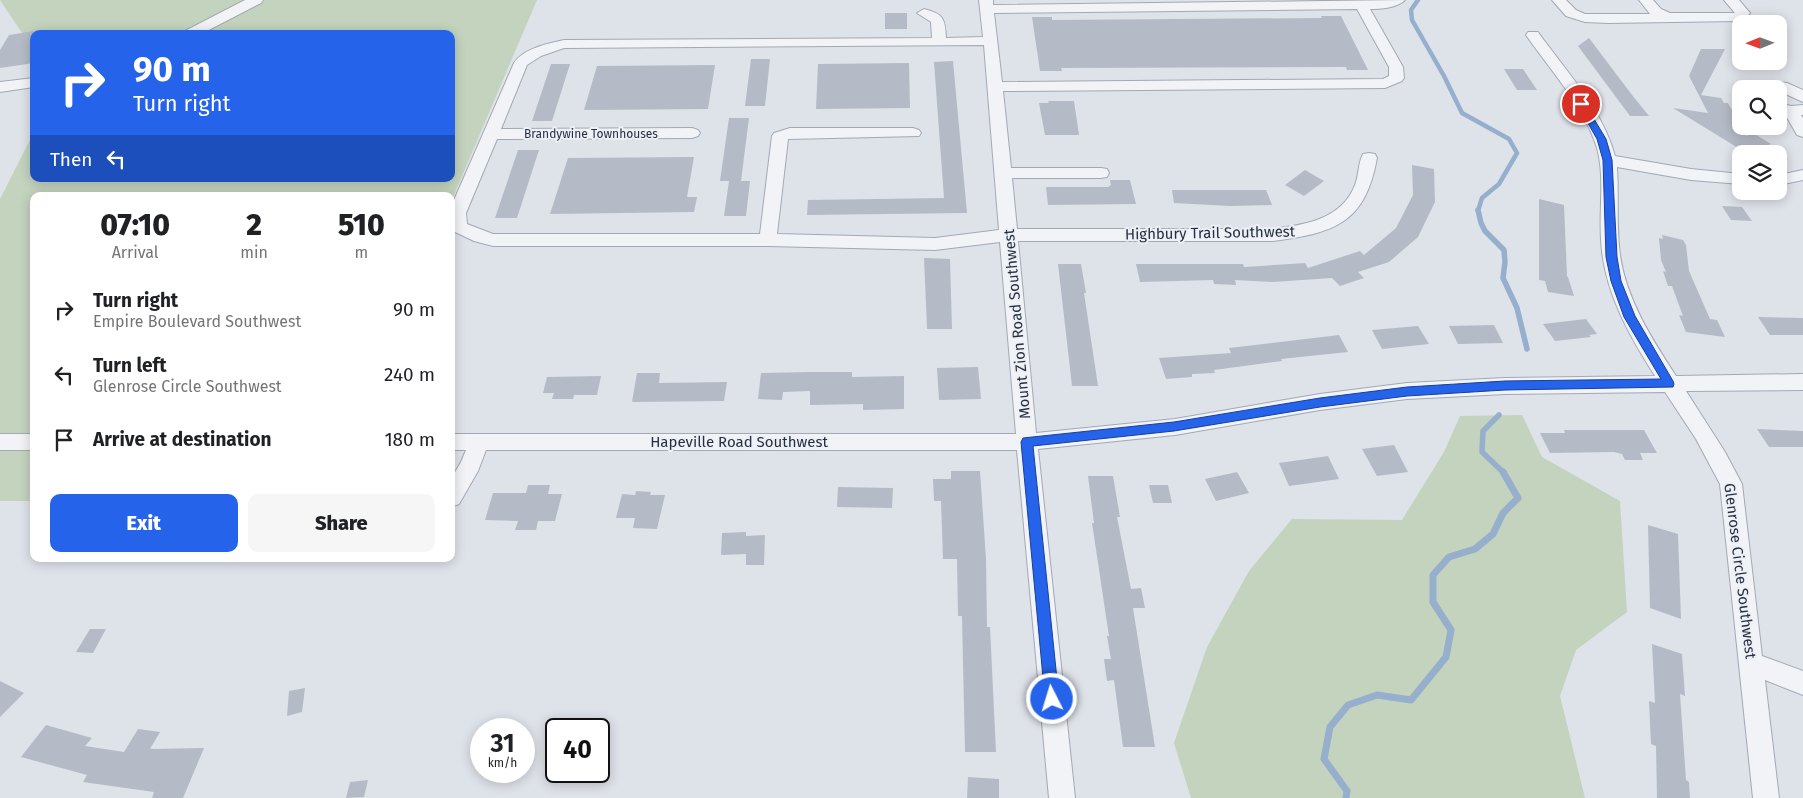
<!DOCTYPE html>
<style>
:root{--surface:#fff;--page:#f6f6f6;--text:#202124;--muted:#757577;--accent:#2563eb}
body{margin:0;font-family:"Fira Sans",sans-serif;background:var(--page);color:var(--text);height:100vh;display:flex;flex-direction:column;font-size:19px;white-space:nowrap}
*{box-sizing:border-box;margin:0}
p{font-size:16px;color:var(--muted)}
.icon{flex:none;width:28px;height:28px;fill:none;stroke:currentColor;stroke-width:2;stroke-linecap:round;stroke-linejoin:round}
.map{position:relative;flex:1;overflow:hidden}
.side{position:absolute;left:30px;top:192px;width:425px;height:370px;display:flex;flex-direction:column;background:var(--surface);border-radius:10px;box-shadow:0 2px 12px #0003}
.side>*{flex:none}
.top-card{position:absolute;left:30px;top:30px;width:425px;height:152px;border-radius:10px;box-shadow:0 2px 12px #0003;background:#2563eb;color:#fff;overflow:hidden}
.needle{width:32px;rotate:269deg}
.fabs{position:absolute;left:1732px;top:15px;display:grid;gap:10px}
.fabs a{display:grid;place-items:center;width:55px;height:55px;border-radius:10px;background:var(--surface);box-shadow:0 2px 12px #0003;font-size:25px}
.speed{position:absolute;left:470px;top:718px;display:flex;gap:10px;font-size:25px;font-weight:700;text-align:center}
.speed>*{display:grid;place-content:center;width:65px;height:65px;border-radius:50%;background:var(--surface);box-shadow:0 2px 12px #0003;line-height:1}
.speed small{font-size:12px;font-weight:400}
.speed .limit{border:2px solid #111;border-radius:8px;background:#fff;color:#111}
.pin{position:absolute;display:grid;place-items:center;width:42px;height:42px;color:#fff;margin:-21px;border:2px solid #fff;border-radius:50%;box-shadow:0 1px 5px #0007}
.me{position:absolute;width:55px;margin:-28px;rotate:355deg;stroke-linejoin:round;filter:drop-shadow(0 0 4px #0008)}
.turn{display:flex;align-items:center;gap:18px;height:105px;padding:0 20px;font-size:22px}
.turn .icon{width:65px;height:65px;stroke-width:2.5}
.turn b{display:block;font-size:35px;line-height:42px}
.then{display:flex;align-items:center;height:48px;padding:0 20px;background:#0003;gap:10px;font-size:19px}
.eta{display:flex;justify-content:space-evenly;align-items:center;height:85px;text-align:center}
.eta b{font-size:30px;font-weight:800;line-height:35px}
.primary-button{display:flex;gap:10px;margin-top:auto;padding:10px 20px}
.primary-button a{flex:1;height:58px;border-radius:10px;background:var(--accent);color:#fff;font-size:20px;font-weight:800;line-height:58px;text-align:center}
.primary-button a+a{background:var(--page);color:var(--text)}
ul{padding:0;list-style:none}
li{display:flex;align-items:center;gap:15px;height:65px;padding:0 20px}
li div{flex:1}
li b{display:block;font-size:19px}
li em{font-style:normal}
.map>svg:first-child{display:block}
.green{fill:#c3d3be}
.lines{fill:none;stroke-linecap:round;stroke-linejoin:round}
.stream-far2{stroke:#96afcc;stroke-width:4.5}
.stream-far1{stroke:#96afcc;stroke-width:5.5}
.stream{stroke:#96afcc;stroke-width:7}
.building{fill:#b5bbc6}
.minor-casing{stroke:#a3a9b3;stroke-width:2}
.minor{fill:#f1f3f7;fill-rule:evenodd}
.route{fill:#2563eb;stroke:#184099}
.labels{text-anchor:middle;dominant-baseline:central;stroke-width:4;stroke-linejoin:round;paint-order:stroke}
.far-street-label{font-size:12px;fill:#262f41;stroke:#edf1f6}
.street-label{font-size:15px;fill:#262f41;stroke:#edf1f6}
</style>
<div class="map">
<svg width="1803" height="798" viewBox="0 0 1803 798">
<rect width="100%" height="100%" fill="#dee2e9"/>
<g class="green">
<polygon points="0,0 537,0 451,202 451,196 34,196 34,501 0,501 0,199 34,132 34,179 451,179 451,34 34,34 34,51"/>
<polygon points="1522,415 1542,457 1620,501 1627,612 1576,650 1560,696 1585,798 1191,798 1174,743 1207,647 1249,571 1292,519 1402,520 1444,452 1460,416"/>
</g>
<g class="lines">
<polyline class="stream-far2" points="1418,0 1411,10 1412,20 1444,76 1462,113 1509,139 1517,153 1499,184 1482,198 1478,211"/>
<g class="stream-far1">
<polyline points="1478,210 1481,223 1485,231 1504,250 1505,262 1503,278 1517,308 1527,349"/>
<polyline points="1499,415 1483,431 1482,452 1504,473"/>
</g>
<polyline class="stream" points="1346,798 1347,791 1324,759 1330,727 1348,705 1377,695 1411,700 1446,657 1451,630 1433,602 1433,575 1449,557 1475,549 1493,534 1503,513 1518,498 1503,472"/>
</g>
<g class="building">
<rect x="885" y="13" width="22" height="16"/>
<polygon points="1321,16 1341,16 1368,70 1347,70 1346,67 1061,68 1062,71 1040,71 1032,17 1052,17 1052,20 1322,18"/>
<polygon points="34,31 34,63 0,68 0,50 9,35"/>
<polygon points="1589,38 1632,95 1649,116 1630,116 1578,46"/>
<polygon points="1701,49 1725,49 1701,95 1721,98 1724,103 1728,103 1746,136 1753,133 1771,144 1754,151 1756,154 1748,154 1673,108 1708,113 1689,76"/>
<polygon points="751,59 770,59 765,106 745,106"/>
<polygon points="953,61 967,213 807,215 808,200 944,198 934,62"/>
<polygon points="909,63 910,108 816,109 818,64"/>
<polygon points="551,64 570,64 552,121 532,121"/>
<polygon points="715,65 708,109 584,110 597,66"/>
<polygon points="1504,69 1523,69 1537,90 1517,90"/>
<polygon points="1048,101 1074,101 1079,135 1045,135 1039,103 1049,103"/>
<polygon points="729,118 749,118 741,181 720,181"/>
<polygon points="518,150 539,150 517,218 495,218"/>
<polygon points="694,157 687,197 697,197 694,212 550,214 568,158"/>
<polygon points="1412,165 1434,169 1435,202 1418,237 1389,262 1358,272 1364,278 1340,286 1332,278 1273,282 1235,280 1236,285 1214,284 1213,280 1140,282 1136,264 1243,264 1244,267 1305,263 1308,268 1360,251 1364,255 1396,228 1413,195"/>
<polygon points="1305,170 1324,181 1304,196 1285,185"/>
<polygon points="1110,180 1130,180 1136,204 1048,205 1046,187 1108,187 1111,185"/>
<polygon points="729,181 750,181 746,216 724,216"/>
<polygon points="1172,190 1266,190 1272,205 1230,206 1174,203"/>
<polygon points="1539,199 1564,205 1567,276 1568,277 1574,296 1548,292 1545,281 1539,280"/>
<polygon points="1722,206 1742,207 1752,221 1731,220"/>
<polygon points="1662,235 1683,240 1686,245 1689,271 1710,319 1717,320 1725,337 1686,332 1679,315 1683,316 1672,286 1668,286 1663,271 1666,272 1661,260 1659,238 1663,239"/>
<polygon points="924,258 950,259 952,329 927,329"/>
<polygon points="1058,264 1081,264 1086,293 1084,293 1098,386 1072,386"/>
<polygon points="1758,317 1803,318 1803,335 1770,335"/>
<polygon points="1586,319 1597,334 1589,335 1591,337 1555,341 1543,324"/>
<polygon points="1494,325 1503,343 1458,344 1449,326"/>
<polygon points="1418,326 1429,344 1382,349 1372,330"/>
<polygon points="1339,335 1348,352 1281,359 1282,361 1214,370 1215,373 1192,374 1192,377 1166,379 1159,358 1231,353 1229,348"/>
<polygon points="978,367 981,399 939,400 937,368"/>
<polygon points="811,372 852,372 852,377 904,376 904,409 863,410 863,404 810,405 810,391 783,392 782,400 758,399 761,373"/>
<polygon points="637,373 660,373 659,383 727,382 724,401 632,402"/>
<polygon points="601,376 597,395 574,395 573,399 552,399 554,393 543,393 547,377"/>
<polygon points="1757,429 1803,431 1803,447 1769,447"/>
<polygon points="1564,430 1644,430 1657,453 1640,453 1643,460 1625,460 1622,454 1614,452 1550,453 1540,433 1565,433"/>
<polygon points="1394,445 1408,472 1377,476 1362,449"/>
<polygon points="1328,456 1339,479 1289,486 1279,463"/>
<polygon points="951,471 980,471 986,559 987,627 990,627 996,752 965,752 962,616 958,616 957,559 943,559 941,501 934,501 933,479 951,479"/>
<polygon points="1237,472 1249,493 1216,501 1205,479"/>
<polygon points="1088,476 1113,476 1120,517 1117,517 1131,589 1141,588 1145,608 1133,608 1155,747 1123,747 1114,680 1107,681 1104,659 1111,659 1107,636 1109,636 1092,523 1094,523"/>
<polygon points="528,485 550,485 548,494 562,494 555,521 538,521 536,530 515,530 518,521 485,520 493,493 526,493"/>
<polygon points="1149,485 1168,485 1172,503 1153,503"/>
<polygon points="838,487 893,488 892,508 837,507"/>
<polygon points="636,491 651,492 650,495 665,495 657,529 633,528 635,518 616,518 622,494 635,495"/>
<polygon points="1648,525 1678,534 1681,619 1650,608"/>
<polygon points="746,532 746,536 765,535 764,565 746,565 746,554 721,555 722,533"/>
<polygon points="90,629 106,629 93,653 76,652"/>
<polygon points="1652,644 1682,654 1685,696 1680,694 1686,780 1689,782 1690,798 1657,798 1656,746 1651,744 1649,701 1655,703"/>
<polygon points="0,681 24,693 0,717"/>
<polygon points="305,688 302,712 287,716 289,691"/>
<polygon points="46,725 92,738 85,746 124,752 138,729 160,732 150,749 204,748 183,798 152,798 154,792 83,782 87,775 21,757"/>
<polygon points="968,777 999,779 999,798 967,798"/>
<polygon points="368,780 364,797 346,798 350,782"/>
</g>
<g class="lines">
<g class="minor-casing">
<g id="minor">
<polygon points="245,0 263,0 261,3 201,34 183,34 185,31"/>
<path d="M979,0h14v5l412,-5c-8,8 -24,9 -35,9l33,58 1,11 -2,3 -17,7 -382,3 8,77h90l6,1 2,4 -2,4 -6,1h-89l5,51h256c32,-4 69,-10 82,-44 4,-10 3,-22 8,-31l6,-1 6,1 2,4c-12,66 -43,75 -104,83h-255l18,192 139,-14 145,-25 87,-11 98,-5 150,-2c-26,-41 -52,-86 -54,-137 -2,-30 4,-62 -4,-91 -13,-42 -47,-78 -71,-113l2,-3h10c27,38 65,78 77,124l76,13 50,5v10l-50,-4 -74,-13c2,29 -1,59 3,88 6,44 32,84 56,121l127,-2v16l-117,1 39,61 17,32 20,172 41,15v24l-38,-15 14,118h-26l-33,-314 -24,-45 -31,-47 -160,2 -98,5 -87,11 -145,25 -137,14 37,349h-26l-32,-348h-531l-8,21 -19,33 -8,3v-28l10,-17 5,-12h-15v-16h565l-16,-192 -65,8 -167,-4h-275l-19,-5 -21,-10 -2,-3v-21l63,-144c10,-15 33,-19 50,-23l368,-2 -1,-16 -14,-9 7,-4c20,5 21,10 22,29l37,-1zM1357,9l32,58v9l-6,3 -381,3 -8,-69zM984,45l15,185 -64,8 -158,-4 11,-95 131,-3 2,-3 -2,-3 -6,-2h-123l-16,5 -2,3 -12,98h-267l-26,-10 -1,-11 31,-74 195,-1 6,-2 2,-3 -2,-3 -6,-2 -191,1 26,-64 14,-9 23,-8z"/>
<polygon points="1552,0 1566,0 1576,10 1585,14 1650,14 1639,0 1653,0 1661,9 1670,13 1735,13 1724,0 1739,0 1750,13 1744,20 1739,21 1608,23 1585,22 1566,16"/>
<polygon points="34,78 34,87 0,92 0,82"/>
<polygon points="1770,81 1787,83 1803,90 1803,102 1779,91 1779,89 1752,89 1759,83"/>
<polygon points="1779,103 1791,106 1803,105 1803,115 1801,115 1803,118 1803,137 1797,135 1785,114 1779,113"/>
<polygon points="1803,170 1803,180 1779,185 1779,175"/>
<rect x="0" y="434" width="34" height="16"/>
</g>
</g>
<use href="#minor" class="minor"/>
</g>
<polygon class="route" points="1581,102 1585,104 1606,139 1612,160 1617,257 1621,281 1635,316 1673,381 1674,384 1673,387 1505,390 1407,396 1320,407 1174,431 1033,446 1059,699 1057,704 1052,706 1047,704 1045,699 1021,442 1023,438 1174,422 1320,398 1407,387 1505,381 1661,379 1624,317 1611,281 1606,257 1603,160 1597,139 1577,104"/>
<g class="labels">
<g class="far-street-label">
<text x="591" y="134">Brandywine Townhouses</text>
</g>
<g class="street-label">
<text transform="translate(1210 233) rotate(-1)">Highbury Trail Southwest</text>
<text transform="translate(1017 324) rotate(-95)">Mount Zion Road Southwest</text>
<text x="739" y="442">Hapeville Road Southwest</text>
<text transform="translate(1740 571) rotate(83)">Glenrose Circle Southwest</text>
</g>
</g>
</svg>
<div class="fabs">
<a><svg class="needle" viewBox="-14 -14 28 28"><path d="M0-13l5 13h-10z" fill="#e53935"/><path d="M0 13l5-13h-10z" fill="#757577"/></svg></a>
<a><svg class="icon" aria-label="search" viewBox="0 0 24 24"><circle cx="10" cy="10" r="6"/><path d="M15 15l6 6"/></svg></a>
<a><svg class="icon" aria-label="layers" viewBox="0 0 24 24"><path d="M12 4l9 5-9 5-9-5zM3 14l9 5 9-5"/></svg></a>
</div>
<div class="speed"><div>31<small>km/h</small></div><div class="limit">40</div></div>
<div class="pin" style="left:1581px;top:104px;background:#d93025"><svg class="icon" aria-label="arrive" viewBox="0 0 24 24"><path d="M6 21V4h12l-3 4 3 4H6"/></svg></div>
<svg class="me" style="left:1052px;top:699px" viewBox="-20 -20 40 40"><circle r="17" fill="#2563eb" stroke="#fff" stroke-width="3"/><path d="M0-11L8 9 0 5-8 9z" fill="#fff"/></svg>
<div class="top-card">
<div class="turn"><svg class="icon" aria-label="right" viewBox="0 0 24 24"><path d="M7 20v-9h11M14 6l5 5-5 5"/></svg><div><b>90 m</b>Turn right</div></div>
<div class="then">Then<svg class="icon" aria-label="left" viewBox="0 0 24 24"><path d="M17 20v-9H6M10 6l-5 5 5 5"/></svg></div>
</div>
<section class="side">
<div class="eta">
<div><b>07:10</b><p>Arrival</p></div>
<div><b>2</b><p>min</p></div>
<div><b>510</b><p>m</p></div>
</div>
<ul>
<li><svg class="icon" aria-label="right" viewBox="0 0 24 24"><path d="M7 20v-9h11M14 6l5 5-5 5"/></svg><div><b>Turn right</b><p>Empire Boulevard Southwest</p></div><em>90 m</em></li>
<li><svg class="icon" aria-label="left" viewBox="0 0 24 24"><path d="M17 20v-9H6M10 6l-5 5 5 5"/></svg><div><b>Turn left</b><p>Glenrose Circle Southwest</p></div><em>240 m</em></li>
<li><svg class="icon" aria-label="arrive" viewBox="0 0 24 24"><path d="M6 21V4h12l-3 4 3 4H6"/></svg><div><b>Arrive at destination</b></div><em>180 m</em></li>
</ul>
<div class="primary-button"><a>Exit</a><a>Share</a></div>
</section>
</div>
